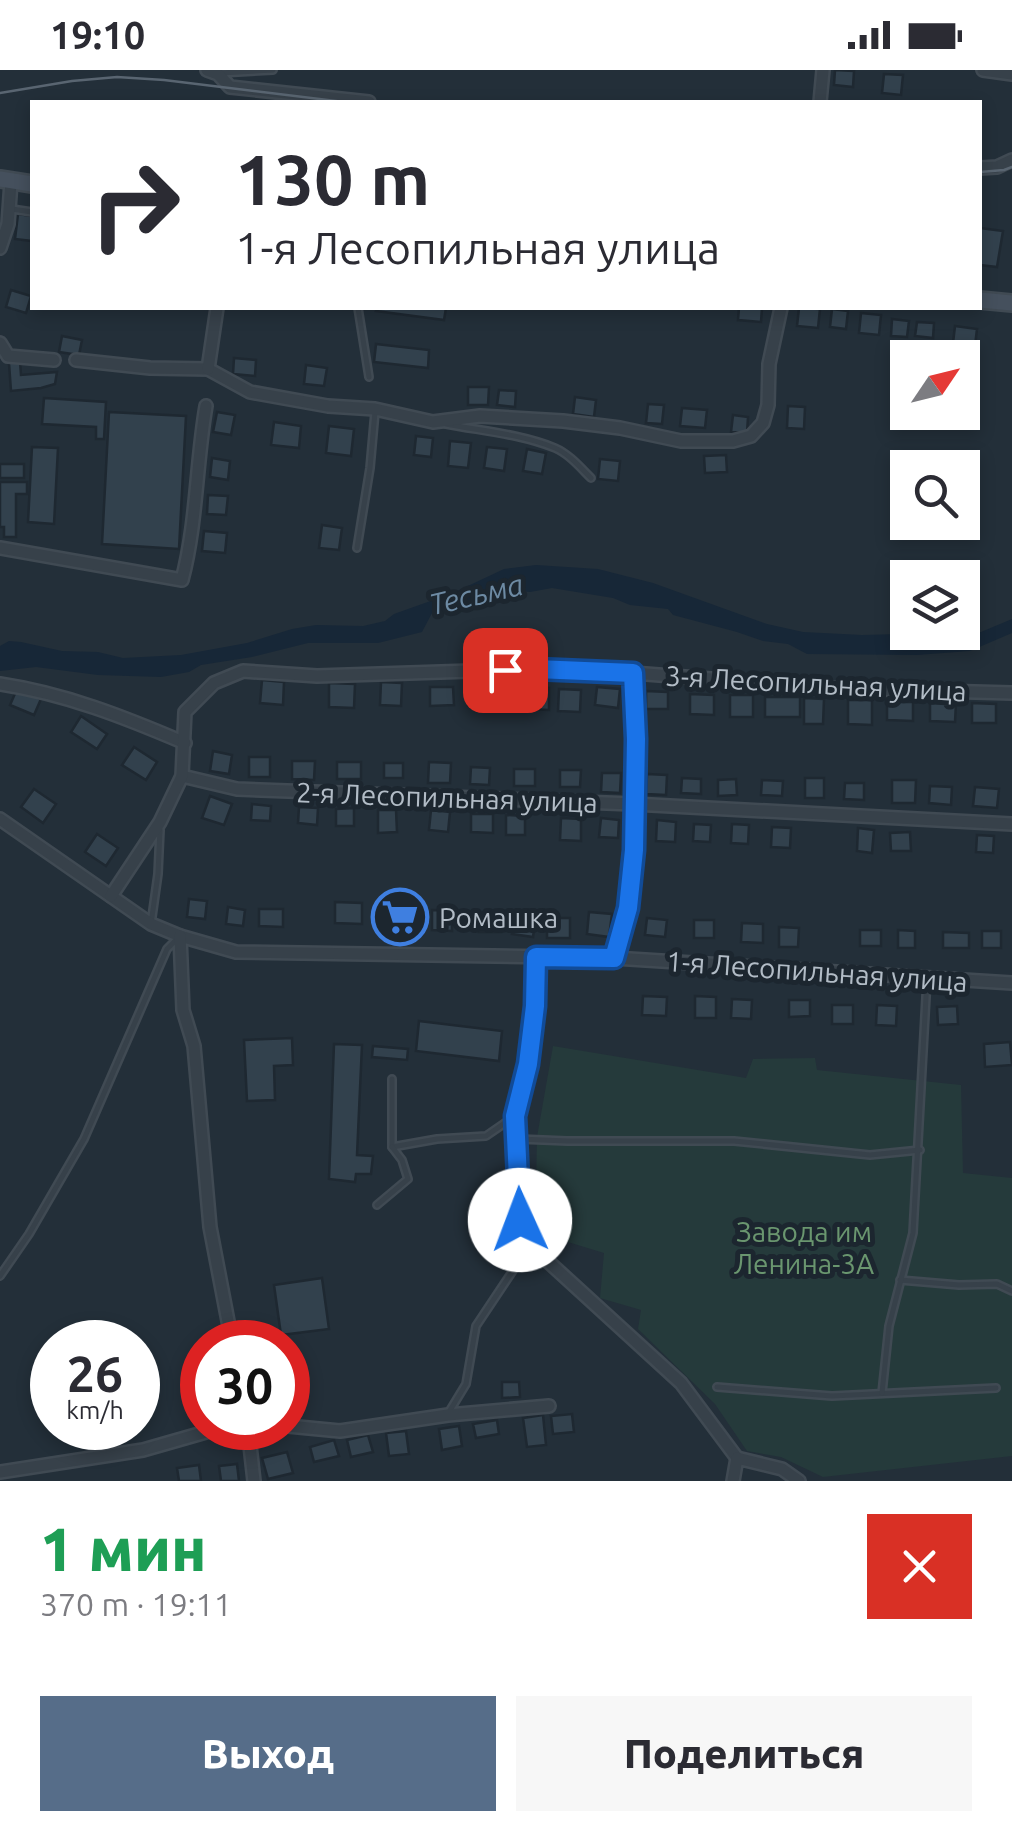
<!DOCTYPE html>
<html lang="ru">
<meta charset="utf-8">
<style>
:root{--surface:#fff;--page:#f7f7f7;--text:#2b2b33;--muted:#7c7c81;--accent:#566d89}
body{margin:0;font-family:Ubuntu,sans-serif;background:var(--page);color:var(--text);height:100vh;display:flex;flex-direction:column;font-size:38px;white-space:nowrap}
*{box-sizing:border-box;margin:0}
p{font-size:32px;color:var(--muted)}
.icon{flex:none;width:55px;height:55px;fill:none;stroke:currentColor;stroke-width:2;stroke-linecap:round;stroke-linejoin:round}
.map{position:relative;height:1411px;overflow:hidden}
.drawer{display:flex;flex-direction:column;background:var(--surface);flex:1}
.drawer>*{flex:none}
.banner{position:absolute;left:30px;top:30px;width:952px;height:210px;border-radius:0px;box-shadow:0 5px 15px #0003;background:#fff;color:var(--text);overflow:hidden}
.needle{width:65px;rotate:55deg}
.tools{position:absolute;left:890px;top:270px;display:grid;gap:20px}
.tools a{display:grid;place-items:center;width:90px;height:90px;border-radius:0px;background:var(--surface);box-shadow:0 5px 15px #0003;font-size:50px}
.speed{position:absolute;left:30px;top:1250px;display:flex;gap:20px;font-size:50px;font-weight:700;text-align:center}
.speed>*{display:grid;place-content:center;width:130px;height:130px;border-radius:50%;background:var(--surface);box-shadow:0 5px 15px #0003;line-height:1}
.speed small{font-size:25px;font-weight:400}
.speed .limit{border:15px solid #d22;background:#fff;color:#111}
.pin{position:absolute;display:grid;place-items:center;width:85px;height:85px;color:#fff;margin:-42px;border-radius:20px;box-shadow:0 5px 15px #0006}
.me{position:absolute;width:110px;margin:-55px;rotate:358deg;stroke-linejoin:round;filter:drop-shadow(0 0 8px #0008)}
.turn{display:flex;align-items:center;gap:35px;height:210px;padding:0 40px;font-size:45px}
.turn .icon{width:130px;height:130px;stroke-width:2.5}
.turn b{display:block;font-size:70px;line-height:85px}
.round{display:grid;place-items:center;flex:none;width:105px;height:105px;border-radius:0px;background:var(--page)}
.overview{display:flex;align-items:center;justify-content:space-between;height:170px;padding:0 40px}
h1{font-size:60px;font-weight:800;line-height:75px;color:#1e9e55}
.primary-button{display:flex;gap:20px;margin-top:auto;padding:20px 40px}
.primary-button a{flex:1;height:115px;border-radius:0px;background:var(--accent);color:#fff;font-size:40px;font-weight:800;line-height:115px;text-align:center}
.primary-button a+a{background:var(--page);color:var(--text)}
.status{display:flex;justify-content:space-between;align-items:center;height:70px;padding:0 50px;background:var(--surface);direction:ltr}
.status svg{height:28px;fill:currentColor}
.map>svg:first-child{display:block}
.green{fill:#253a3b}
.water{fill:#172737}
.building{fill:#32414d;stroke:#1e2831;stroke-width:2.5}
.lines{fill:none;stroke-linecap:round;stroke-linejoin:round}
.lane-casing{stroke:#404a53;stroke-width:10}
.street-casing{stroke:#404a53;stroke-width:16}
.secondary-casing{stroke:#404a53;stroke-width:20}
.lane{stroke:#37414a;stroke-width:5}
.street{stroke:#37414a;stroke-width:11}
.secondary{stroke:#45505d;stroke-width:15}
.tram{stroke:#596571;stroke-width:2.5}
.route-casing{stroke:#114b97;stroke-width:25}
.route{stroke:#1a73e8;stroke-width:18}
.labels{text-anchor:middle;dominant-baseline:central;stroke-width:10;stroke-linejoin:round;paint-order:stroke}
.street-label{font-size:28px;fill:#b2bcc6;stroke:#1c262f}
.poi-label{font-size:28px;fill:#b2bcc6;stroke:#1c262f;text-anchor:start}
.park-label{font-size:28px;fill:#6a966f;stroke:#1c262f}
.water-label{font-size:30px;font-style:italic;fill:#6d8aa3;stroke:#1c262f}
</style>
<div class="status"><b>19:10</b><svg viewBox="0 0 49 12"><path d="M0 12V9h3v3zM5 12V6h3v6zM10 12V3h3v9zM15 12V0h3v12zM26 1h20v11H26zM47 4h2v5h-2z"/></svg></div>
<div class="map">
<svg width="1012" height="1411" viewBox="0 0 1012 1411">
<rect width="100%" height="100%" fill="#232f39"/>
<polygon class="green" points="553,976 746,1008 753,989 815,988 817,1000 961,1015 963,1103 1012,1108 1012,1386 823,1407 781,1387 747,1381 715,1334 638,1259 641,1240 600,1228 604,1183 535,1162 537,1067"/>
<polygon class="water" points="536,495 598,499 653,513 767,554 803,562 862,565 981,562 1012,549 1012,563 970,581 917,585 807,584 788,574 763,571 737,562 673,545 668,539 630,535 613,528 552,518 530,522 510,520 481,531 450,537 432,543 422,562 378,573 308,573 252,587 201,595 189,602 161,607 98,605 36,597 0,601 0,576 9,571 21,572 62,581 98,582 123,588 181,585 247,573 292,559 316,555 363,556 385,551 394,544 453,523 504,499"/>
<g class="building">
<polygon points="835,0 854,1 853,17 834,15"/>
<polygon points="884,4 903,5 901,25 882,23"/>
<polygon points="18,144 32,146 32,171 15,169"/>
<polygon points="980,158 1003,161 997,197 980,195"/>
<polygon points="11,220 31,226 26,243 6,237"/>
<polygon points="377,238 446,238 444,250 376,241"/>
<polygon points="739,238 762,238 761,252 738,250"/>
<polygon points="799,238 820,239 818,258 797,256"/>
<polygon points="832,239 848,241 846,259 830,257"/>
<polygon points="861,243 881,245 879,265 859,263"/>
<polygon points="892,249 909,251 907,267 891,266"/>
<polygon points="917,252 934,253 933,268 915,266"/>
<polygon points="955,256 977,259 975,276 953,273"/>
<polygon points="62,266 82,270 79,285 59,282"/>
<polygon points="376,274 429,280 428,298 374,292"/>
<polygon points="234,288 256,290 255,306 233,304"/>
<polygon points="20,291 21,305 57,302 55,314 41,318 11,321 9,293"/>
<polygon points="306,295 327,298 324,316 304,314"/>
<polygon points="468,317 489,317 488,335 468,335"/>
<polygon points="499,320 516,321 515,337 497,335"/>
<polygon points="575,327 596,330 594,347 573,344"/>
<polygon points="44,328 106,332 104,369 96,369 96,357 42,354"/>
<polygon points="648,334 664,335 662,354 646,353"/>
<polygon points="788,336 805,337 804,359 787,358"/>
<polygon points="682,338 707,340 705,358 680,356"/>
<polygon points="109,342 186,346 179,479 102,474"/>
<polygon points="217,342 235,345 231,365 213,362"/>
<polygon points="733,345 748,347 747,363 731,362"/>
<polygon points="274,352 301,356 299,378 271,375"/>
<polygon points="329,356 354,359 351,386 326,383"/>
<polygon points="416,366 433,368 431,387 414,385"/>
<polygon points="450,371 471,373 468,398 448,396"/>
<polygon points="32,377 58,378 54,454 28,452"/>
<polygon points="487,377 507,379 504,401 484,398"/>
<polygon points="527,379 546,383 542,404 523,401"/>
<polygon points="726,385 727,402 705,403 704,386"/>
<polygon points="212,388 230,391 228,410 210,407"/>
<polygon points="600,389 620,391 618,411 598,409"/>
<rect x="0" y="394" width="24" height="14"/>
<polygon points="0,412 27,412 27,424 16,424 16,467 4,467 4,457 0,457"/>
<polygon points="208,425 228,426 226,445 207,444"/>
<polygon points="322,455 342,458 339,480 319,478"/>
<polygon points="204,461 227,463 225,483 202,481"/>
<polygon points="262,610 284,612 283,635 260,633"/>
<polygon points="381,612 402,613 401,636 380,635"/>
<polygon points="329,613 355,614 354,638 329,637"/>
<polygon points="469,616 491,616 491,635 468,635"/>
<polygon points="430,617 453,617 454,635 430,636"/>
<polygon points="527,617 549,618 549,640 526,639"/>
<polygon points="597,617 620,619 618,638 595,635"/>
<polygon points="17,619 41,629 34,645 10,635"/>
<polygon points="559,619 581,620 580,642 558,641"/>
<polygon points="646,621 668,622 668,639 646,639"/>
<polygon points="690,624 714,625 714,645 690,644"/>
<rect x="730" y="625" width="23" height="22"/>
<rect x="765" y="627" width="35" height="20"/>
<polygon points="804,628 824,629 823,654 804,654"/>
<polygon points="848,630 872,630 872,655 848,654"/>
<polygon points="887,632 913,632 913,651 887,650"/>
<polygon points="930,633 956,633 955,652 930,651"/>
<polygon points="972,633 996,634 996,653 972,653"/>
<polygon points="81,646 107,664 97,679 71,662"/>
<polygon points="134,677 157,692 146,710 122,695"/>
<polygon points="213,681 232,685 229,704 210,701"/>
<rect x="249" y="687" width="21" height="20"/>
<polygon points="292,691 315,691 314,710 292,709"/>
<rect x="337" y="692" width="24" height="17"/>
<polygon points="429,692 451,693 450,713 428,713"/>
<rect x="384" y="693" width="19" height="15"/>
<polygon points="471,697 490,698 489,715 470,714"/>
<rect x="514" y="699" width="21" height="17"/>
<polygon points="560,700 581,700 580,717 560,717"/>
<polygon points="602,703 621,703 620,723 601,722"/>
<polygon points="647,704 667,705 666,725 646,724"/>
<polygon points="682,708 701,709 701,724 681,723"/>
<rect x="805" y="708" width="19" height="20"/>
<polygon points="736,709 737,725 718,726 718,710"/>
<polygon points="762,710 783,711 782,726 761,725"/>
<polygon points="892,710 916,710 915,733 892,733"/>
<polygon points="845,713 864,713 864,730 844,729"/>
<polygon points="930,716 952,717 951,735 929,733"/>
<polygon points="975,717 999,719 997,738 973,736"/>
<polygon points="34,719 56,734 43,753 21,737"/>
<polygon points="210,726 232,734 224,755 202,748"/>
<polygon points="252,734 271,736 270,751 251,750"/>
<polygon points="299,737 318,738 317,755 298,753"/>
<polygon points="354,738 354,756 336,756 336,739"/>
<polygon points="378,740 396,740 397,762 378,763"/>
<polygon points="431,740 450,742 448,762 429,760"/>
<polygon points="471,744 493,744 493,763 471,762"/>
<polygon points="506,745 525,746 525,765 506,765"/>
<polygon points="561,748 581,749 581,771 560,770"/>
<polygon points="601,748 619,750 618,768 599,767"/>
<polygon points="657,750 676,752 675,772 656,771"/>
<polygon points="694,754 711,755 710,772 693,771"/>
<polygon points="732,754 749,755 748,774 731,773"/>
<polygon points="772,757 791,758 790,778 771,777"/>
<polygon points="858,758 874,760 872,783 857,781"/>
<polygon points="910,762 911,781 891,781 890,763"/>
<polygon points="97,764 118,778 106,796 85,782"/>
<polygon points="977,765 994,766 993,783 976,782"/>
<polygon points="189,829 207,831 205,849 187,847"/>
<polygon points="335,832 362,833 362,854 335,853"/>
<polygon points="228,837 245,840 243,856 226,854"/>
<polygon points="259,839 283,839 283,857 259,856"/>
<polygon points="390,839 411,840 410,860 389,859"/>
<polygon points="432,840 452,841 452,861 432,860"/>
<polygon points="589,842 612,844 609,867 587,864"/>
<polygon points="515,843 536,846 533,867 512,864"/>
<rect x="479" y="846" width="22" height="16"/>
<rect x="547" y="848" width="23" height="20"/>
<polygon points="647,848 667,850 665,867 645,865"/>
<rect x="694" y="850" width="20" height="18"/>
<polygon points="742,853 763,854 763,873 741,872"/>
<polygon points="779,857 799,858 798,877 779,877"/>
<rect x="860" y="860" width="21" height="16"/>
<polygon points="898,860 915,861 915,878 898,878"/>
<rect x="982" y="861" width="19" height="17"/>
<polygon points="943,862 969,863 969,878 943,878"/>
<polygon points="643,926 667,927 666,946 642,945"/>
<polygon points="695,926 716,927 716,948 695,948"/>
<polygon points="732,929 752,930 751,949 731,948"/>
<polygon points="789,930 810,930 810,946 789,947"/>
<rect x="832" y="935" width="21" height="19"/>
<polygon points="877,935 897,936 896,956 876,955"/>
<polygon points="957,936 958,954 938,955 937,937"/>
<polygon points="419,951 502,961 499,991 416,981"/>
<polygon points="292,968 293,995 274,996 275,1030 247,1031 244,970"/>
<polygon points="1010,972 1012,995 985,997 984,974"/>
<polygon points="334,974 362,975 357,1085 373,1086 371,1104 356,1104 355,1112 329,1109"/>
<polygon points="373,976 408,979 407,990 372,987"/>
<polygon points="322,1208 329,1259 281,1265 274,1215"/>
<polygon points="502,1312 519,1312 520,1327 502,1328"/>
<polygon points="572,1344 574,1362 553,1364 551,1346"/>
<polygon points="543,1345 546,1375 527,1377 523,1348"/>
<polygon points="497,1350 499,1364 476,1368 473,1354"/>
<polygon points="459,1356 462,1376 442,1380 439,1359"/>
<polygon points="406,1361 409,1384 389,1386 386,1363"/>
<polygon points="368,1365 373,1382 351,1387 347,1370"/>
<polygon points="334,1370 339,1386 314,1392 310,1377"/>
<polygon points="287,1382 293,1403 268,1409 262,1388"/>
<polygon points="237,1394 239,1411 221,1411 219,1396"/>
<polygon points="199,1395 201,1411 179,1411 177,1398"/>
</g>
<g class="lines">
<g class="lane-casing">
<g id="lane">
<polyline points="221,3 273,0"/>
<polyline points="12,139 32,142"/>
<polyline points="358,238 369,307"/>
<path d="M446,354c36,7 75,10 109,24 14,6 25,19 36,30"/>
<polyline points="357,478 370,398 375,342"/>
<polyline points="151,854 158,804 160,760"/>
<polyline points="392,1009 392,1077 437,1069 486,1066 512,1048"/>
<polyline points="519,1069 567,1071 734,1071 870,1085 920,1080"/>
<polyline points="377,1135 408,1109 402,1090 392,1077"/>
<polyline points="0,1206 29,1164 84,1069 167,879 177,869"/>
<polyline points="900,1210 959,1215 997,1214 1012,1221"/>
<polyline points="717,1317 832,1326 996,1318"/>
<polyline points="882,1323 889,1256 913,1163 927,909"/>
<polyline points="449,1342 466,1314 476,1256 530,1175"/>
</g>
</g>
<g class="street-casing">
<g id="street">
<polyline points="207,0 218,4 230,17 369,32"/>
<polyline points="983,0 1012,4"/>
<polyline points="820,32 823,0"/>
<polyline points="980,98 997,97 1012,90"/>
<polyline points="0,178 8,154 11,112"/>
<polyline points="0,273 8,286 54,290"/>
<polyline points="76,290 150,298 208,299 250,322 328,336 375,339 433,352 480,346 563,351 620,358 681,371 733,371 751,366 763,353 768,335 769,294 781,238"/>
<polyline points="208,299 217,238"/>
<path d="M0,478l182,32c15,-57 14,-116 24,-174"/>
<path d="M0,614c66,10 124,33 185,59"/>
<polyline points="182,706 237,719 633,734 1012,754"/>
<polyline points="0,749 151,854 180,866 236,882 614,888 1012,913"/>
<polyline points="111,826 160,752 182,706 185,642 214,613 243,601 317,606 536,599 633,603 828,618 1012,623"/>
<polyline points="180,866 183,940 194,976 210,1157 232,1272"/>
<polyline points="536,887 535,936 528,994 515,1046 519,1150 530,1175 681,1313 737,1388"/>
<polyline points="614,888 628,838 634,781 636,669 633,603"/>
<polyline points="288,1356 340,1361 448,1345 549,1336"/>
<polyline points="248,1358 254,1411"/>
<polyline points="0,1402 143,1380 220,1358"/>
<polyline points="733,1411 737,1388 782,1399 799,1411"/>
</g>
</g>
<g class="secondary-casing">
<g id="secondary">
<polyline points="0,109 32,114"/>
<polyline points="980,230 1012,233"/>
</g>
</g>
<use href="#lane" class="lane"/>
<use href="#street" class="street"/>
<use href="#secondary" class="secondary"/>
<g class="tram">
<polyline points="0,23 72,11 117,7 164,10 344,32"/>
<polyline points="980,102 1004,100 1012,97"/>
</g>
</g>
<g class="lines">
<g class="route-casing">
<polyline id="route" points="505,600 536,599 633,603 636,669 634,780 628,838 614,888 536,887 535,936 528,994 515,1046 520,1150"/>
</g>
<use href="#route" class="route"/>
</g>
<defs>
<g id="supermarket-ring" transform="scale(2.875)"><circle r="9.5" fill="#1c262f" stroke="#3f7fe0" stroke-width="1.5"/><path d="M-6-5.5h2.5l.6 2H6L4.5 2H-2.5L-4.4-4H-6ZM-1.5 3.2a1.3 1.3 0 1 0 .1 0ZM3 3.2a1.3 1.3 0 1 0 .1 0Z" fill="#3f7fe0"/></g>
</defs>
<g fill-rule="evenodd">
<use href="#supermarket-ring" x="400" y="847"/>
</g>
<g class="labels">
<g class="street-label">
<text transform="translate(816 613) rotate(3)">3-я Лесопильная улица</text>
<text transform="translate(447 727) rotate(2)">2-я Лесопильная улица</text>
<text transform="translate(817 901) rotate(4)">1-я Лесопильная улица</text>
</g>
<g class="poi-label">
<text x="439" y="847">Ромашка</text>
</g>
<g class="park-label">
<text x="804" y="1161">Завода им<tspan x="804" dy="32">Ленина-3А</tspan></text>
</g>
<g class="water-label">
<text transform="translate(476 524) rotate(-13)">Тесьма</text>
</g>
</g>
</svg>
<div class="tools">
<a><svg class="needle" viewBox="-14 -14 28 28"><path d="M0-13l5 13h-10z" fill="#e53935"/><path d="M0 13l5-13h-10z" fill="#7c7c81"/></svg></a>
<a><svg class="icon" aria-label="search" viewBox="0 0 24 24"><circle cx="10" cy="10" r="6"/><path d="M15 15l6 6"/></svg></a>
<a><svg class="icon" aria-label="layers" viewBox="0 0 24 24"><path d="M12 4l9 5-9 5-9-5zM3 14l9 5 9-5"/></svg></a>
</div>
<div class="speed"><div>26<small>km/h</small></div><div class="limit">30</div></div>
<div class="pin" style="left:505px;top:600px;background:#d93025"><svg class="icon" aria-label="arrive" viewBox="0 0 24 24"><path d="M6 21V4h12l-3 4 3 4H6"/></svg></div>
<svg class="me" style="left:520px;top:1150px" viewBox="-20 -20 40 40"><circle r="19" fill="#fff"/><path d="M0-13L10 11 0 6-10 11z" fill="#1a73e8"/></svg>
<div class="banner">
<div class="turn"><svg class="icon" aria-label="right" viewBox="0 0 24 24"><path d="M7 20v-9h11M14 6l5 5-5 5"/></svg><div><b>130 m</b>1-я Лесопильная улица</div></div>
</div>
</div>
<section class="drawer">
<div class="overview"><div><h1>1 мин</h1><p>370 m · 19:11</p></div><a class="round" style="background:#d93025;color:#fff"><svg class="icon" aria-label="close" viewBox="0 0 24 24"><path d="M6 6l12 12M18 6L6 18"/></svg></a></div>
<div class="primary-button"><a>Выход</a><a>Поделиться</a></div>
</section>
